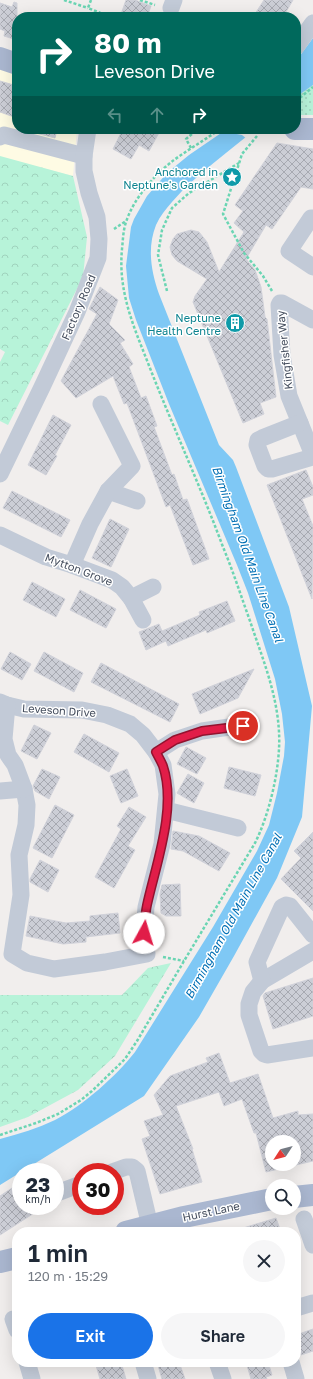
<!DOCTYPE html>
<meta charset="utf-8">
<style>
:root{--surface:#fff;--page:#f6f6f7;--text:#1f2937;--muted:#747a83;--accent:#1a73e8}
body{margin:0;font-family:"Golos Text",sans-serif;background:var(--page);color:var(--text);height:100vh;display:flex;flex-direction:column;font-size:15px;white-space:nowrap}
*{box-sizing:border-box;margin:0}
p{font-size:13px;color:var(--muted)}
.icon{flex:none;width:22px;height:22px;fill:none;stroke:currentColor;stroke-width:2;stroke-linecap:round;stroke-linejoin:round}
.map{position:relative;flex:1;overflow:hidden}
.sheet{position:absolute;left:12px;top:1227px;width:289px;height:140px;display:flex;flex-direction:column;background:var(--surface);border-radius:16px;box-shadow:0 4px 16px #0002}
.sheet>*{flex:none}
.banner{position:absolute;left:12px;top:12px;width:289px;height:122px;border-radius:16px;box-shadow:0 4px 16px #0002;background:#00695c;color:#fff;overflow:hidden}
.needle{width:26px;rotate:234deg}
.buttons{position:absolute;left:265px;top:1135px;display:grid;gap:8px}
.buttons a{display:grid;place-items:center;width:36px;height:36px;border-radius:50%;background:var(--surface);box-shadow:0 4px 16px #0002;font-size:20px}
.speed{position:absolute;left:12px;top:1163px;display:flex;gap:8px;font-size:20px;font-weight:700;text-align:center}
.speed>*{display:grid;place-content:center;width:52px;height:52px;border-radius:50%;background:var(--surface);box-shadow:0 4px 16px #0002;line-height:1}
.speed small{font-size:10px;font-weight:400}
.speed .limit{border:6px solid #d22;background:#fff;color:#111}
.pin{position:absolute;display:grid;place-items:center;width:34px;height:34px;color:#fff;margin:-17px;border:2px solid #fff;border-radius:50%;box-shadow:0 1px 4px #0007}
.me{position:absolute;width:44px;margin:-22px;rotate:6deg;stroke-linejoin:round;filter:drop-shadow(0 0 3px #0008)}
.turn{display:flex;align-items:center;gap:14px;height:84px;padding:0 16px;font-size:18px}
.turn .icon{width:52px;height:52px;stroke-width:2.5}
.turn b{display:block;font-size:28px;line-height:34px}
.lanes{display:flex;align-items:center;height:38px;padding:0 16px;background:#0003;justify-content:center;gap:20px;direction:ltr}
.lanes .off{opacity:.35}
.round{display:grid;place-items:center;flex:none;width:42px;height:42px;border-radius:21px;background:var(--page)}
.summary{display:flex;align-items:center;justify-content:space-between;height:68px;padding:0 16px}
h1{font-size:24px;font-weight:600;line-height:30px}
.action{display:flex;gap:8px;margin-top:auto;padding:8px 16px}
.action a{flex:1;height:46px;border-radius:24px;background:var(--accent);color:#fff;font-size:16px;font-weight:600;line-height:46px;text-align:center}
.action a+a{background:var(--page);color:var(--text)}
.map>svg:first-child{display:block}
.commercial{fill:#fefbe4}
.forest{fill:url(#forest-crowns)}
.park{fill:url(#park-dots)}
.water{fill:#7fc8f5}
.pier{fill:#f1eeed}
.building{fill:url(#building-cross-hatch);stroke:#d1d2da;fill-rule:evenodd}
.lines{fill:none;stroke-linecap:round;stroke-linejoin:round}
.path{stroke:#6bd5b3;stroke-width:2.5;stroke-dasharray:3 2;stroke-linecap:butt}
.minor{stroke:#c2cad7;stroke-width:17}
.major{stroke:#aab7d0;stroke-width:22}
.route-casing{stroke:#92132f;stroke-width:10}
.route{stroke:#e11d48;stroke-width:7}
.labels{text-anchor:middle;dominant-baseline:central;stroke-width:3;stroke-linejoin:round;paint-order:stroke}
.culture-label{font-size:11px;fill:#0d838f;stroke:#fff;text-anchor:end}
.street-label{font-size:11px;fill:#444d5d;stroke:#fff}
.water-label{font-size:12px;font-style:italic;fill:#006fb4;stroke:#fff}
</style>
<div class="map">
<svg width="313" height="1379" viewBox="0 0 313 1379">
<defs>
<pattern id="forest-crowns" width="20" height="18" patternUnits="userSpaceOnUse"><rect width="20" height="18" fill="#b7f3d9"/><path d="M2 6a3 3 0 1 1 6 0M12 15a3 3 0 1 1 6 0" fill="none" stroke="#9fd2bd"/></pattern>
<pattern id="park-dots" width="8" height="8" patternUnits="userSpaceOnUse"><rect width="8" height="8" fill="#b7f3d9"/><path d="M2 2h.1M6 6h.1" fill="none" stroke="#9fd2bd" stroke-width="1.8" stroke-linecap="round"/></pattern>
<pattern id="building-cross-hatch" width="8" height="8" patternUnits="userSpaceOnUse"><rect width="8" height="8" fill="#ccced6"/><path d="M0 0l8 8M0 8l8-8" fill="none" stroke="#a7a9b1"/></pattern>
</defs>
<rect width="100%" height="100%" fill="#f1eeed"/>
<polygon class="commercial" points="0,68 17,75 17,129 77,129 73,176 0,157"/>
<g class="forest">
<polygon points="0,156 73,176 87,237 83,277 8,425 0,421 0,362 5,352 0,349"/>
<polygon points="171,963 115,1056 78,1090 28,1117 0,1127 0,995 122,995 148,968"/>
</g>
<polygon class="park" points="313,85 313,115 296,115 296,97"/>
<g class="water">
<polygon points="313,38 313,85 296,97 296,61"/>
<path d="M227,129h28c-27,24 -59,45 -83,73 -6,7 -12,14 -16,23 -9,23 -5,46 3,69l60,151 14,15 3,7 53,140 23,99 -10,111 -25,61 -43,78 -35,61 -55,79 -144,89v-46c19,-5 38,-11 55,-19 29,-15 61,-44 80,-68l78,-125 44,-76 12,-26 8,-32 7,-37 1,-14 -3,-28 -7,-35 -27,-86 -11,-28 -68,-161 -33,-84 -7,-22 -3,-32 5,-39 3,-8 13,-23 20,-23 22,-18z"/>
</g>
<polygon class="pier" points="224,129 257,129 247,139 242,135 221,131"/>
<g class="building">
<polygon points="126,0 135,0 151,6 147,17 120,17"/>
<polygon points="264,0 293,0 283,17 253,17"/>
<polygon points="14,2 17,3 17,40 4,36 5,31 0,29 0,3 12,7"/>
<polygon points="0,81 17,86 17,118 0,112"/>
<polygon points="21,129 57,129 55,138"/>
<polygon points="123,129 161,129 149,151 139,145 131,159 113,149"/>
<polygon points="277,143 313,149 313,189 301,187 272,229 266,225 246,259 255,270 261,287 265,317 267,319 276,397 260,403 264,414 243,423 193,302 195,296 207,279 177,261 172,255 170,247 173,239 177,234 191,230 199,232 207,242 219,272 244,232 234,223 243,211 235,205"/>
<polygon points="100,287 118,300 109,324 125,340 120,343 133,364 129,367 141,398 146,396 157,426 154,427 172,475 174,474 183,500 187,499 209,559 193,565 170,505 166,507 127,403 124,404 113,376 76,398 61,381 97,314 89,309"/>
<polygon points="53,415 71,425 55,455 57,456 46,475 28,465"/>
<polygon points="306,470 313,487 313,495 302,499 313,526 312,599 267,485"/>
<polygon points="12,491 70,520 61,537 3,508"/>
<polygon points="110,519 129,529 111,567 92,558"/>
<polygon points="32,582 65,599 56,617 23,600"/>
<polygon points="80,590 116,609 106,628 70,610"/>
<polygon points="227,601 235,621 207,633 206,630 168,646 166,641 146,650 139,632 159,624 162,631 200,615 199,612"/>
<polygon points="10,652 31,664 22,680 1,669"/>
<polygon points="44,652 83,673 74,692 34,671"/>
<polygon points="101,663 179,704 170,722 91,682"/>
<polygon points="254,669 238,698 200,714 192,694"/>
<polygon points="34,725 51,733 37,759 21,751"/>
<polygon points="84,734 119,753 109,772 74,752"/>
<polygon points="186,747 206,758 197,774 177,764"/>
<polygon points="229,767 261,775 255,796 224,788"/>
<polygon points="42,769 60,777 49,799 35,791 33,786"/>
<polygon points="127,769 138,796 121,803 110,776"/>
<polygon points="188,774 204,783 194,803 177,793"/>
<polygon points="55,805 74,815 52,858 33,848"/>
<polygon points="129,807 146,817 128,846 135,850 114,888 95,877 121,829 117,826"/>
<polygon points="173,831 199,836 230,853 219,871 183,851 171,849"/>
<polygon points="313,832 313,911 281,879 301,858 294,851"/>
<polygon points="40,860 59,870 48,892 30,882 30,879"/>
<polygon points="180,884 181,916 166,916 161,913 160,894 162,885"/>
<polygon points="118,913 120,933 86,937 86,942 63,944 26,936 30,916 66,923 90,921 90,916"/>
<polygon points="313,978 313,1016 273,1029 263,996 265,993"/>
<path d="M219,1053l11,30 28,-9 15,44 25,-7v4l15,-1v47l-47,11 -10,-39h-2l-12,-34 -18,7 -5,-14 -43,14 17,43h-1l10,33 -42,12 -18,-55 8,-3 -6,-15 19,-6 -9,-20 16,-19 38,-14 -2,-4zM272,1142h22v22h-22z"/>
<polygon points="21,1182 21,1206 45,1206 0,1235 0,1196"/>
<polygon points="276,1218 281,1232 241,1232 240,1229"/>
<polygon points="313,1329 313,1351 301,1355 296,1342 296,1335"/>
<polygon points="95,1362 121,1362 126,1379 100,1379"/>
<polygon points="157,1362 179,1362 185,1379 162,1379"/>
<polygon points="246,1362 268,1362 272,1375 266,1377 267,1379 251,1379"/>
</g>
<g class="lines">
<g class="path">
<polyline points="64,0 88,8"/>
<polyline points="91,0 88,8 108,16 107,17"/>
<polyline points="140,0 155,5"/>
<polyline points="296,101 313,87"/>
<polyline points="257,136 242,154 223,214 244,253 263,276 272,291"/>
<polyline points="191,148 186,139 198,129"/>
<polyline points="114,229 126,221"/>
<polyline points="167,291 158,255 162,230 172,208 189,193 239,163"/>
<polyline points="163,957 184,961"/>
<path d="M0,1135l36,-12 22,-9 23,-14 11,-9 33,-32 12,-18 47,-80 71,-118c15,-30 26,-78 24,-111 -2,-39 -17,-75 -29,-111 -9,-25 -17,-50 -27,-74 -23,-62 -51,-122 -75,-184 -15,-38 -30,-72 -26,-114 1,-9 1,-18 4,-27 8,-24 28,-47 48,-62 15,-11 31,-20 46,-31"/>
</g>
<g class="minor">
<polyline points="171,8 174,0"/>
<polyline points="296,47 313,23"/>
<polyline points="0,137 4,135 84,156"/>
<polyline points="313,218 311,218 289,251 313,267"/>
<polyline points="313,320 282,303 280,303 279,305 282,355 289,396 313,455"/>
<polyline points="300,423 262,438 258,440 257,445 265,466 268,469 272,469 313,457"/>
<polyline points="0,474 43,385 77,312 98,258 99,239 97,217 89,193 84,171 84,156 88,129"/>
<polyline points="108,491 137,501"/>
<polyline points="0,535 46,557 72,565 112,580 122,587 131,598 153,587"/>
<polyline points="72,565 90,524 108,491 132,466 101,404"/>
<polyline points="131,598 143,620"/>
<polyline points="0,702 7,705 24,709 82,710 107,715 130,724 143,735 156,752 175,740 202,731 243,725"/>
<polyline points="7,705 4,739 8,755 15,765 24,789 27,805 26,825 19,855 21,895 12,954 27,963 54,969 105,962 147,954 144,933 146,907 162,844 167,794 163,765 156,752"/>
<polyline points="0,791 24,789"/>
<polyline points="166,810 238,828"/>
<polyline points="313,951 262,981 253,992 249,1004 249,1015 261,1051 264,1054 267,1055 313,1048"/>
<polyline points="262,981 257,962 282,907 286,905 290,906 313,935"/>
<polyline points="112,1172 126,1167 132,1167 137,1171 150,1226"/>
<polyline points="57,1193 81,1184"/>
<polyline points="304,1219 313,1245"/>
<polyline points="296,1308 313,1303"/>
<polyline points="13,1319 17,1330"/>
<polyline points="27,1362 32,1379"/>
<polyline points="143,1362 148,1379"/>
<polyline points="217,1362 223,1379"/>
<polyline points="291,1362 296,1379"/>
</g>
<g class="major">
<polyline points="0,58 17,64"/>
<polyline points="295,129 313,129"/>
<polyline points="294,1197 313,1195"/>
<polyline points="126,1232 184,1217 272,1199"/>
<polyline points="0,1262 17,1258"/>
</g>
</g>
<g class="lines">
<g class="route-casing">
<path id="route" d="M144,933c1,-9 1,-19 3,-28 9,-41 30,-97 16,-139 -2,-5 -5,-10 -7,-14l19,-12 27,-9 41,-5"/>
</g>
<use href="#route" class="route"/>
</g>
<defs>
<g id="sight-disc" transform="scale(1)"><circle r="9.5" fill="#0f9aa8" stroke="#fff"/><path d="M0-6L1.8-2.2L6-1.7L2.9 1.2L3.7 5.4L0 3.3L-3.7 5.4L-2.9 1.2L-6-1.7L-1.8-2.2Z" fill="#fff"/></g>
<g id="building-disc" transform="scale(1)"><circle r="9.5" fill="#0f9aa8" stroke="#fff"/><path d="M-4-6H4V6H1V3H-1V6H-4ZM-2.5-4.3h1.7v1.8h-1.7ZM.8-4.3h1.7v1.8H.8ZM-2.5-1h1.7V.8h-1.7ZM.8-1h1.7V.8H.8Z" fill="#fff"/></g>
</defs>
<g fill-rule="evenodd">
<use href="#sight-disc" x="232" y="177"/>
<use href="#building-disc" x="235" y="323"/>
</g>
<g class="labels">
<g class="culture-label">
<text x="218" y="171">Anchored in<tspan x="218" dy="13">Neptune's Garden</tspan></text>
<text x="221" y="317">Neptune<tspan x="221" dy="13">Health Centre</tspan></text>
</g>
<g class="street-label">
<text transform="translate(78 307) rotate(-67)">Factory Road</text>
<text transform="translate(284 350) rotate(-96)">Kingfisher Way</text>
<text transform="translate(79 569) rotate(21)">Mytton Grove</text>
<text transform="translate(59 710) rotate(4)">Leveson Drive</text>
<text transform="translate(211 1211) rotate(-12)">Hurst Lane</text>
</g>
<g class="water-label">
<text transform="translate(248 554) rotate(70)">Birmingham Old Main Line Canal</text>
<text transform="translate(233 916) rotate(-61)">Birmingham Old Main Line Canal</text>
</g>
</g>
</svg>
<div class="buttons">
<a><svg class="needle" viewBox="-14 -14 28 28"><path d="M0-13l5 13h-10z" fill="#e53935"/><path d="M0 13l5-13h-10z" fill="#747a83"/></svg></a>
<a><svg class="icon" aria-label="search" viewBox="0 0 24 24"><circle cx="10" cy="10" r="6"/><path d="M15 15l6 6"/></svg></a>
</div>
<div class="speed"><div>23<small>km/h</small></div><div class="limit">30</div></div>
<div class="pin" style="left:243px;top:726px;background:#d93025"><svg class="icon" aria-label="arrive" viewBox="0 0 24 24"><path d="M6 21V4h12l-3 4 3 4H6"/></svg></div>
<svg class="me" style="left:144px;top:933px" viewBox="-20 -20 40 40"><circle r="19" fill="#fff"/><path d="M0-13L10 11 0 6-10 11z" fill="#e11d48"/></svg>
<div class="banner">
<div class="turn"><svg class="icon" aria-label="right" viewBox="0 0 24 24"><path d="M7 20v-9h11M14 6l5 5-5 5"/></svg><div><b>80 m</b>Leveson Drive</div></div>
<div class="lanes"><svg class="icon off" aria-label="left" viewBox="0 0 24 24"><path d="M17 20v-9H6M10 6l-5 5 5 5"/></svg><svg class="icon off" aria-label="ahead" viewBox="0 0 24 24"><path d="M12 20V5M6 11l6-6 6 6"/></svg><svg class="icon" aria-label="right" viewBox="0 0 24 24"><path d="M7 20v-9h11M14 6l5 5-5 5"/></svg></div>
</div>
<section class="sheet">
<div class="summary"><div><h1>1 min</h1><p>120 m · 15:29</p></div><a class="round"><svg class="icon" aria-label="close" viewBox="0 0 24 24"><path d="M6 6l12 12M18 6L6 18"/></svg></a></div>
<div class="action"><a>Exit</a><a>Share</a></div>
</section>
</div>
